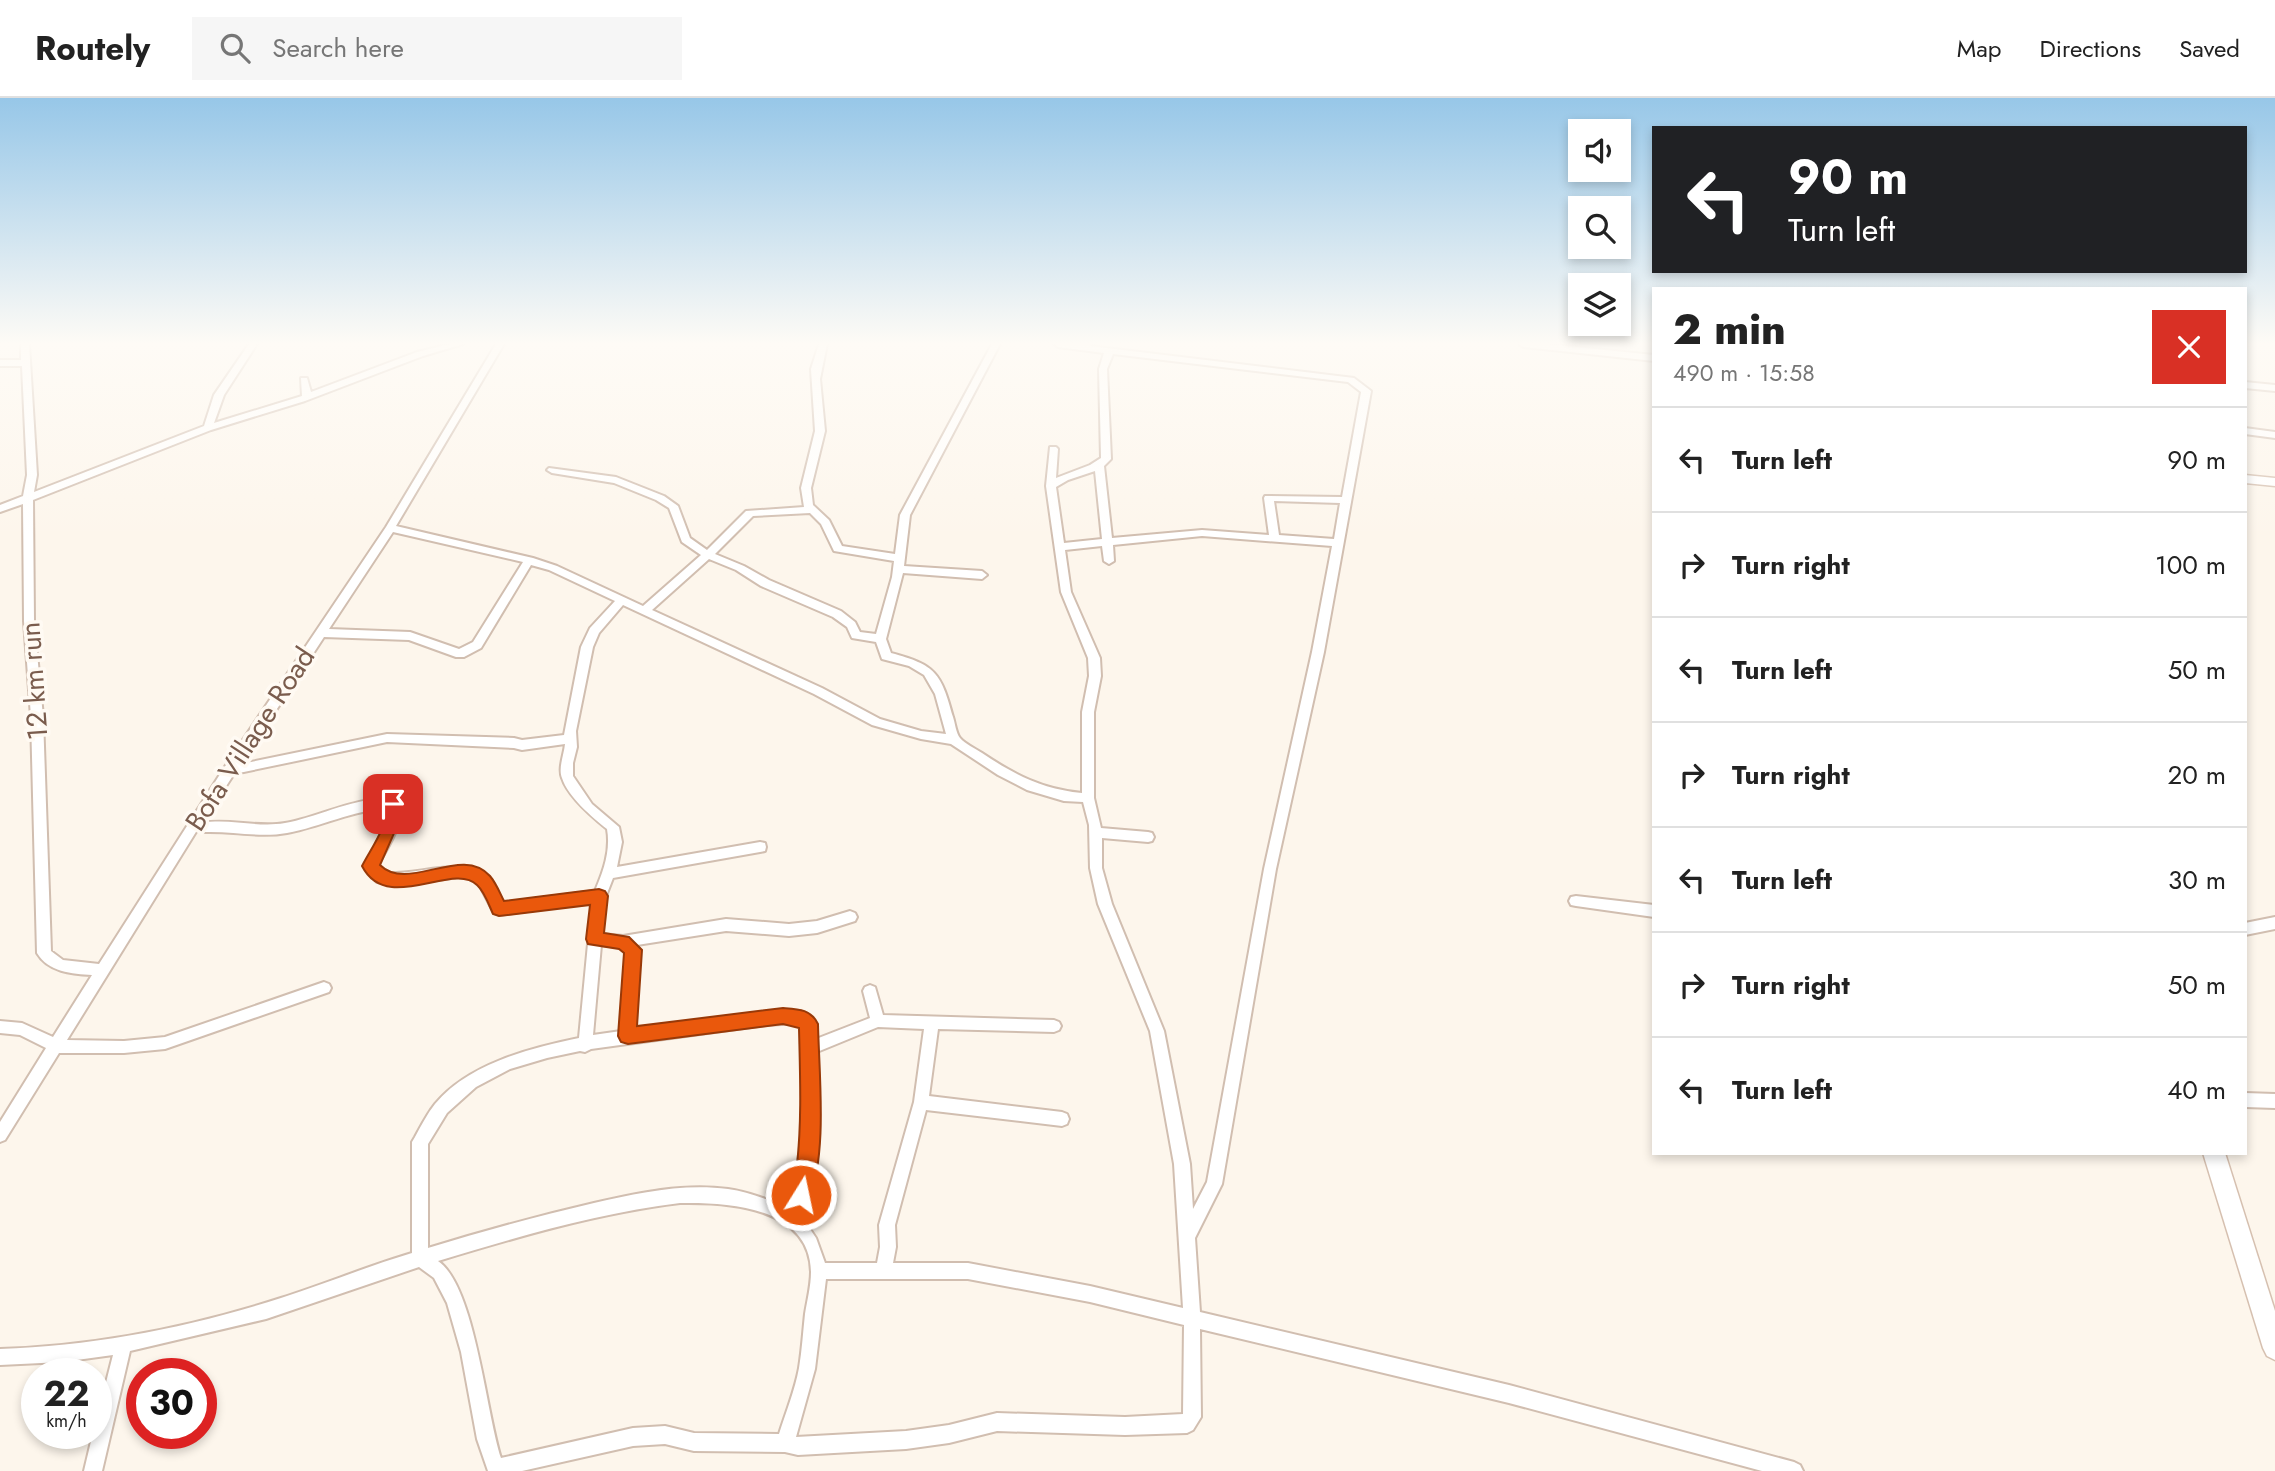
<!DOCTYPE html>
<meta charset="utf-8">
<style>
:root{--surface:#fff;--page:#f6f6f6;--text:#222;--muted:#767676;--line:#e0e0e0}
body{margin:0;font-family:Jost,sans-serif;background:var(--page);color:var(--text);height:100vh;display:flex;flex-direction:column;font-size:26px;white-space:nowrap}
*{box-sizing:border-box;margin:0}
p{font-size:23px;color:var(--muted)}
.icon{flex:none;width:38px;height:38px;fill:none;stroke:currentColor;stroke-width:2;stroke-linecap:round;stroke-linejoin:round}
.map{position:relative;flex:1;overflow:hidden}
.drawer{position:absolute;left:1652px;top:189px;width:595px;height:868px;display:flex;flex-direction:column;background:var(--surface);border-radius:0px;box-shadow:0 4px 10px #0003}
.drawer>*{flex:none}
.top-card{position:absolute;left:1652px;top:28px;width:595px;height:147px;border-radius:0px;box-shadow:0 4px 10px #0003;background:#202124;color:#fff;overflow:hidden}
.controls{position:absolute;left:1568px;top:21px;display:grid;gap:14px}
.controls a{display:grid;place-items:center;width:63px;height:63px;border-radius:0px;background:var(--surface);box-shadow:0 4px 10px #0003;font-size:35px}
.speed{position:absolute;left:21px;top:1260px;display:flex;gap:14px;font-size:35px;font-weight:700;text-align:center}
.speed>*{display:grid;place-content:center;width:91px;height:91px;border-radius:50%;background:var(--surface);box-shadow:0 4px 10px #0003;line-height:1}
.speed small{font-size:18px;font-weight:400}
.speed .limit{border:10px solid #d22;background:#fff;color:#111}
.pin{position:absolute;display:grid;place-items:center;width:60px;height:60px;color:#fff;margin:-30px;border-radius:14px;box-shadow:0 4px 10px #0006}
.me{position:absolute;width:77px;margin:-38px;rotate:10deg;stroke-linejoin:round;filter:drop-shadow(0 0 5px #0008)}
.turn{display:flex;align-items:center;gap:24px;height:147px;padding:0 21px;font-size:32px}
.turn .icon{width:91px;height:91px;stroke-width:2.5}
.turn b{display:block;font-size:49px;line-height:60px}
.round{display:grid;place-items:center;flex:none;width:74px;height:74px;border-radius:0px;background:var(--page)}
.headline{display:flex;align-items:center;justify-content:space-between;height:119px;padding:0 21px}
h1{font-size:42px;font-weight:800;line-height:52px}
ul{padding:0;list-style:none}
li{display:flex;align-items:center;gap:21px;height:105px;padding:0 21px;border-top:2px solid var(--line)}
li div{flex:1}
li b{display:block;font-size:26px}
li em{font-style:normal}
header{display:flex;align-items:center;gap:42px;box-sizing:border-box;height:98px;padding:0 35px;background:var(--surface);border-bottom:2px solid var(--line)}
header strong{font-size:33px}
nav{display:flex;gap:38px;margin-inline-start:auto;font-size:24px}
.search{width:490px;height:63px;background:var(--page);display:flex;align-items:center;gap:18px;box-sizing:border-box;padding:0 24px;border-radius:0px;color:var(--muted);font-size:26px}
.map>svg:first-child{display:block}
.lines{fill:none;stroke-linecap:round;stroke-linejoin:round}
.street-casing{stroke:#d1beb0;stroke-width:4}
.secondary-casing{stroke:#d6c0b0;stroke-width:3}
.street{fill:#fff;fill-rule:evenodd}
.secondary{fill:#fff;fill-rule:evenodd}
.route{fill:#ea580c;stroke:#983908;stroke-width:2}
.labels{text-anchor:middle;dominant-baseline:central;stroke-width:7;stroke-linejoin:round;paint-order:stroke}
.street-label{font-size:28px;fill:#7a5c4d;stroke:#fffaf3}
</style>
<header>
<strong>Routely</strong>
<div class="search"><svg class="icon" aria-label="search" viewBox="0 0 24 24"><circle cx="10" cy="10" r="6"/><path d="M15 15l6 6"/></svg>Search here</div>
<nav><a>Map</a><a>Directions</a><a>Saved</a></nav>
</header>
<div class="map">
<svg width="2275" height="1373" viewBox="0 0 2275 1373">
<rect width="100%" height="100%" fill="#fdf6ec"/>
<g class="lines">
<g class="street-casing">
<g id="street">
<path d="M21,246h8l8,131 -3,17 170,-66 10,-31 35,-51h8l-33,51 -10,28 88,-27 -1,-18h6l4,14 106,-40 33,-8h13l-40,12 -118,45 -94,29 -178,70 1,121 9,96 8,234 12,9 36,4 125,-196 162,-241 110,-183h8l-108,182 137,32 24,8 86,40 58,-51 -19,-13 -13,-34 -13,-8 -42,-17 -62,-10 -5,-3 2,-2 67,9 48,19 14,10 12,32 17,12 39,-39 58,-4 -3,-19 14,-57 -4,-62 8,-25h8l-7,35 5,52 -14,57 2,17 16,15 13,26 53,8 5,-39 92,-171h8l-90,171 -6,51 78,5 5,4 -5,4 -79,-6 -17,66 5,14c45,12 50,20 62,64 2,6 3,16 7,21 5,6 16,11 22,15 33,22 60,36 100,40v-81l7,-36 -1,-18 -27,-66 -15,-106 4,-39h6l2,2 -2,29 34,-13 11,-7 -2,-89 5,-16 -46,-6 -4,-3h37l-1,2 264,32 17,13 -47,261 -48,217 -54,315 -27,54 5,74 309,73 285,77 6,3 3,6h-41l-253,-68 -309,-74 1,88 -8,13 -6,3 -62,2 -128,-4 -48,12 -43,6 -108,6 -13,-3 -91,-1 -29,-7 -32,2 -111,25h-34l-11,-32 -16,-87 -14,-49 -13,-25 -15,-11 -153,52 -136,32 -28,120h-18l9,-38h3v-11l17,-67 -51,7 -62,3v-16c95,-3 191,-22 281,-51 44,-14 87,-32 131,-45v-111l3,-5c6,-11 12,-23 20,-33 33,-40 95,-56 144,-66l13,-136 -93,13 -5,-2 -15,-29 -13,-8 -66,9 -23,-3 -12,-16 19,-38 3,-19c-35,1 -66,18 -100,24 -27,5 -55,-2 -82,-1l-6,-5 -132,213 57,1 41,-4 159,-55 5,2 2,4 -2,4 -164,57 -41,4h-65l-54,87 -5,2v-20l46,-74 -26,-13 -20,-2v-12l22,2 31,14 39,-62c-20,-1 -44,-3 -55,-22l-6,-236 -7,-96 -1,-117 -23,8v-7l23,-9 4,-21 -5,-109h-22v-6h21zM1113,256l235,28 13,10 -19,105 -77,-1 -1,2 5,37 -67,-5 -90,8 -8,-72 7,-7 -4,-90zM1095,373l7,68 -38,4 -8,-56 12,-7zM1274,403l66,2 -6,36 -55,-4zM810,415l11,11 13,27 60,10 -2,16 -16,57 -16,-2 -5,-10 -14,-11 -72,-31 -25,-14 -29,-12 38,-38zM393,434l130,30 -50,80 -14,7 -49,-17 -81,-3zM1202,438l130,10 -20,106 -48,217 -57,313 -14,27 -3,-45 -26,-133 -52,-127 -10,-36v-30l46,4 4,-1 2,-4 -2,-4 -4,-1 -47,-4 -7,-30v-86l7,-36 -1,-18 -29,-66 -6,-42 37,-4 2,15 5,3 5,-3 -1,-16zM709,461l27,11 25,16 72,31 14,10 5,11 24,4 6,17 27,7 15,9 11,19 11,40 -25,-3 -41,-12 -58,-31 -170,-78zM531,467l18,5 66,31 -25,27 -9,19 -17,88 -42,5 -8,-2 -127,-4 -146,30 83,-127 85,3 47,17h8l17,-9zM623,507l191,89 58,31 49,14 30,5 47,31 29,15 37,11 19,1 6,23 1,43 8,36 52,127 24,133 9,144 -93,-22 -122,-23h-75l3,-16 -1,-22 31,-115 136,16 5,-2 2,-5 -2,-5 -5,-2 -133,-16 9,-67 116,3 5,-2 2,-4 -2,-4 -5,-2 -171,-5 -8,-28 -5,-2 -5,2 -2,4 7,27 -54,21 -3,-19 -13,-9h-23l-142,19 5,-80 -3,-5 89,-14 63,5 28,-3 38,-12 2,-4 -2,-4 -5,-2 -33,10 -28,3 -63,-5 -103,17 -21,-2 4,-38 7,-18 147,-26 5,-1 1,-4 -1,-4 -5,-1 -143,25 5,-25 -3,-15 -27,-23 -19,-28v-13l4,-16 -1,-16 17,-84 6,-14zM387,644l127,6 8,2 43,-6c-1,11 -7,24 -3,34 6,19 30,39 45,51 4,22 -4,43 -12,62l-92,12c-4,-8 -8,-18 -14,-25 -18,-23 -76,-2 -103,-5l-8,-8c10,-19 28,-42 19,-64 -33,-9 -79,17 -112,22 -28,5 -56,-5 -83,0l32,-49zM601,847l19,2 6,5 -5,79 -28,4zM797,925l4,4c3,61 4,122 -12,181 -20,-8 -40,-16 -61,-19 -45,-6 -90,4 -134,14 -56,13 -111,28 -166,45v-104l19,-31 29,-26 34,-18 37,-11 33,-7 5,1 6,-3 175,-24zM878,929l46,2 -10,73 -35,123 1,22 -3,16h-52l-9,-25 -14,-21c14,-55 17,-109 15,-165zM680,1105c48,-1 130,4 131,69 0,14 -4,29 -6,42 -2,18 -3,36 -6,54 -4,22 -13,44 -20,66l-85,-1 -29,-7 -32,2 -132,30c-15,-45 -26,-172 -63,-197 79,-24 160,-48 242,-58zM826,1181h142l122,23 94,23 -1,89 -58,3 -128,-4 -48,12 -43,6 -110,6 19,-68z"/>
<polygon points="1519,246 1546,246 1654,257 1654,263 1523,249"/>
<polygon points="2245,284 2275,287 2275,293 2245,290"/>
<polygon points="2245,330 2275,334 2275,340 2245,336"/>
<polygon points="1576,798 1654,807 1654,819 1576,808 1571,807 1569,803 1571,799"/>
<polygon points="2275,819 2275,831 2245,837 2245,825"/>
<polygon points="2245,995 2275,996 2275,1010 2245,1009"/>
</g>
</g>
<g class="secondary-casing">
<g id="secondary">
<polygon points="2245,377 2275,380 2275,388 2245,385"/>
<polygon points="2203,1055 2225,1055 2275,1213 2275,1262 2267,1258 2263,1250"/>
</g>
</g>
<use href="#street" class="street"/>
<use href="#secondary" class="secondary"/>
</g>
<linearGradient id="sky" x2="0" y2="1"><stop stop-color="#97c7e8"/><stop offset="0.56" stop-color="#fefbf6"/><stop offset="1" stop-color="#fefbf6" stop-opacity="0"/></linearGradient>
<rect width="2275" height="438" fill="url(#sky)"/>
<path class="route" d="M393,700l6,2 4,13 -23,52c28,28 82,-21 110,11 6,7 10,17 14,25l95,-12 6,2 3,5 -4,37 25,4 13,13 -5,76 146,-18c15,1 28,1 35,16 1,51 10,131 -10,178l-7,3 -7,-3c-5,-12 2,-25 3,-37 5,-46 3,-92 2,-137l-16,-4 -155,20 -7,-2 -3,-6 6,-83 -5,-4 -31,-5 -2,-5 4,-34 -91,11 -6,-2c-4,-9 -9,-23 -16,-29 -24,-24 -90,30 -115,-19 9,-18 28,-42 23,-62z"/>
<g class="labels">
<g class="street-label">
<text transform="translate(34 583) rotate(-94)">12 km run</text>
<text transform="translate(250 641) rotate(-57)">Bofa Village Road</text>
</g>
</g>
</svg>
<div class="controls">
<a><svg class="icon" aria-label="sound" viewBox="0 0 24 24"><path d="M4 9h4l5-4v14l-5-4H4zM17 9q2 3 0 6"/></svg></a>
<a><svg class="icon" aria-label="search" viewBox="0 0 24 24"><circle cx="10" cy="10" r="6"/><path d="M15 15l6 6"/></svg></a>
<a><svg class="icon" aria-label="layers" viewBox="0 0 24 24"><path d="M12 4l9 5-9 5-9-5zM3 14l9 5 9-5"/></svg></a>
</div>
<div class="speed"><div>22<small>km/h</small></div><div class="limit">30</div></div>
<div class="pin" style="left:393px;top:706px;background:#d93025"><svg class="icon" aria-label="arrive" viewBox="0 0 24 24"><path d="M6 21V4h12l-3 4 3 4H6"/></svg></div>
<svg class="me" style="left:801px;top:1097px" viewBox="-20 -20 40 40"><circle r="17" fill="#ea580c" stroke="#fff" stroke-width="3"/><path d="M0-11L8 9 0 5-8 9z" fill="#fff"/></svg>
<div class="top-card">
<div class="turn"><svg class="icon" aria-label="left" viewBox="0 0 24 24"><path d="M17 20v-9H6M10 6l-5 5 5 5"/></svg><div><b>90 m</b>Turn left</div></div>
</div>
<section class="drawer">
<div class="headline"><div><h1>2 min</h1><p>490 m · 15:58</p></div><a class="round" style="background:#d93025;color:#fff"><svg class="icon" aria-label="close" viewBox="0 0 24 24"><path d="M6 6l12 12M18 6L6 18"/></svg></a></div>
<ul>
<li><svg class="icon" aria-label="left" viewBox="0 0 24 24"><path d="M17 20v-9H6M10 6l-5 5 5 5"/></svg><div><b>Turn left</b></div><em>90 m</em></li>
<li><svg class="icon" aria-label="right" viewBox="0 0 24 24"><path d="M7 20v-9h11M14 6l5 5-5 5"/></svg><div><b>Turn right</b></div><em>100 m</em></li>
<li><svg class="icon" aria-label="left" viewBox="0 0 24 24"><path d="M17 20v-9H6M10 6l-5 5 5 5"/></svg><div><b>Turn left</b></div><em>50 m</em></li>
<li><svg class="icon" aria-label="right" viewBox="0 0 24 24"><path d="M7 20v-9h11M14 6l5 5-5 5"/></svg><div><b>Turn right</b></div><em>20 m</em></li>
<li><svg class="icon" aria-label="left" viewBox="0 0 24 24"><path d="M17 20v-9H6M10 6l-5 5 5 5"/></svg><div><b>Turn left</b></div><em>30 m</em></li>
<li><svg class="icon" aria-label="right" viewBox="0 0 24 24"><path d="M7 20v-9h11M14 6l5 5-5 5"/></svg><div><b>Turn right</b></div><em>50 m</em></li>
<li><svg class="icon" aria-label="left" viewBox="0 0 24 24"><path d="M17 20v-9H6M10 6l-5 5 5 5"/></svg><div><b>Turn left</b></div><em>40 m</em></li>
</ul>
</section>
</div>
